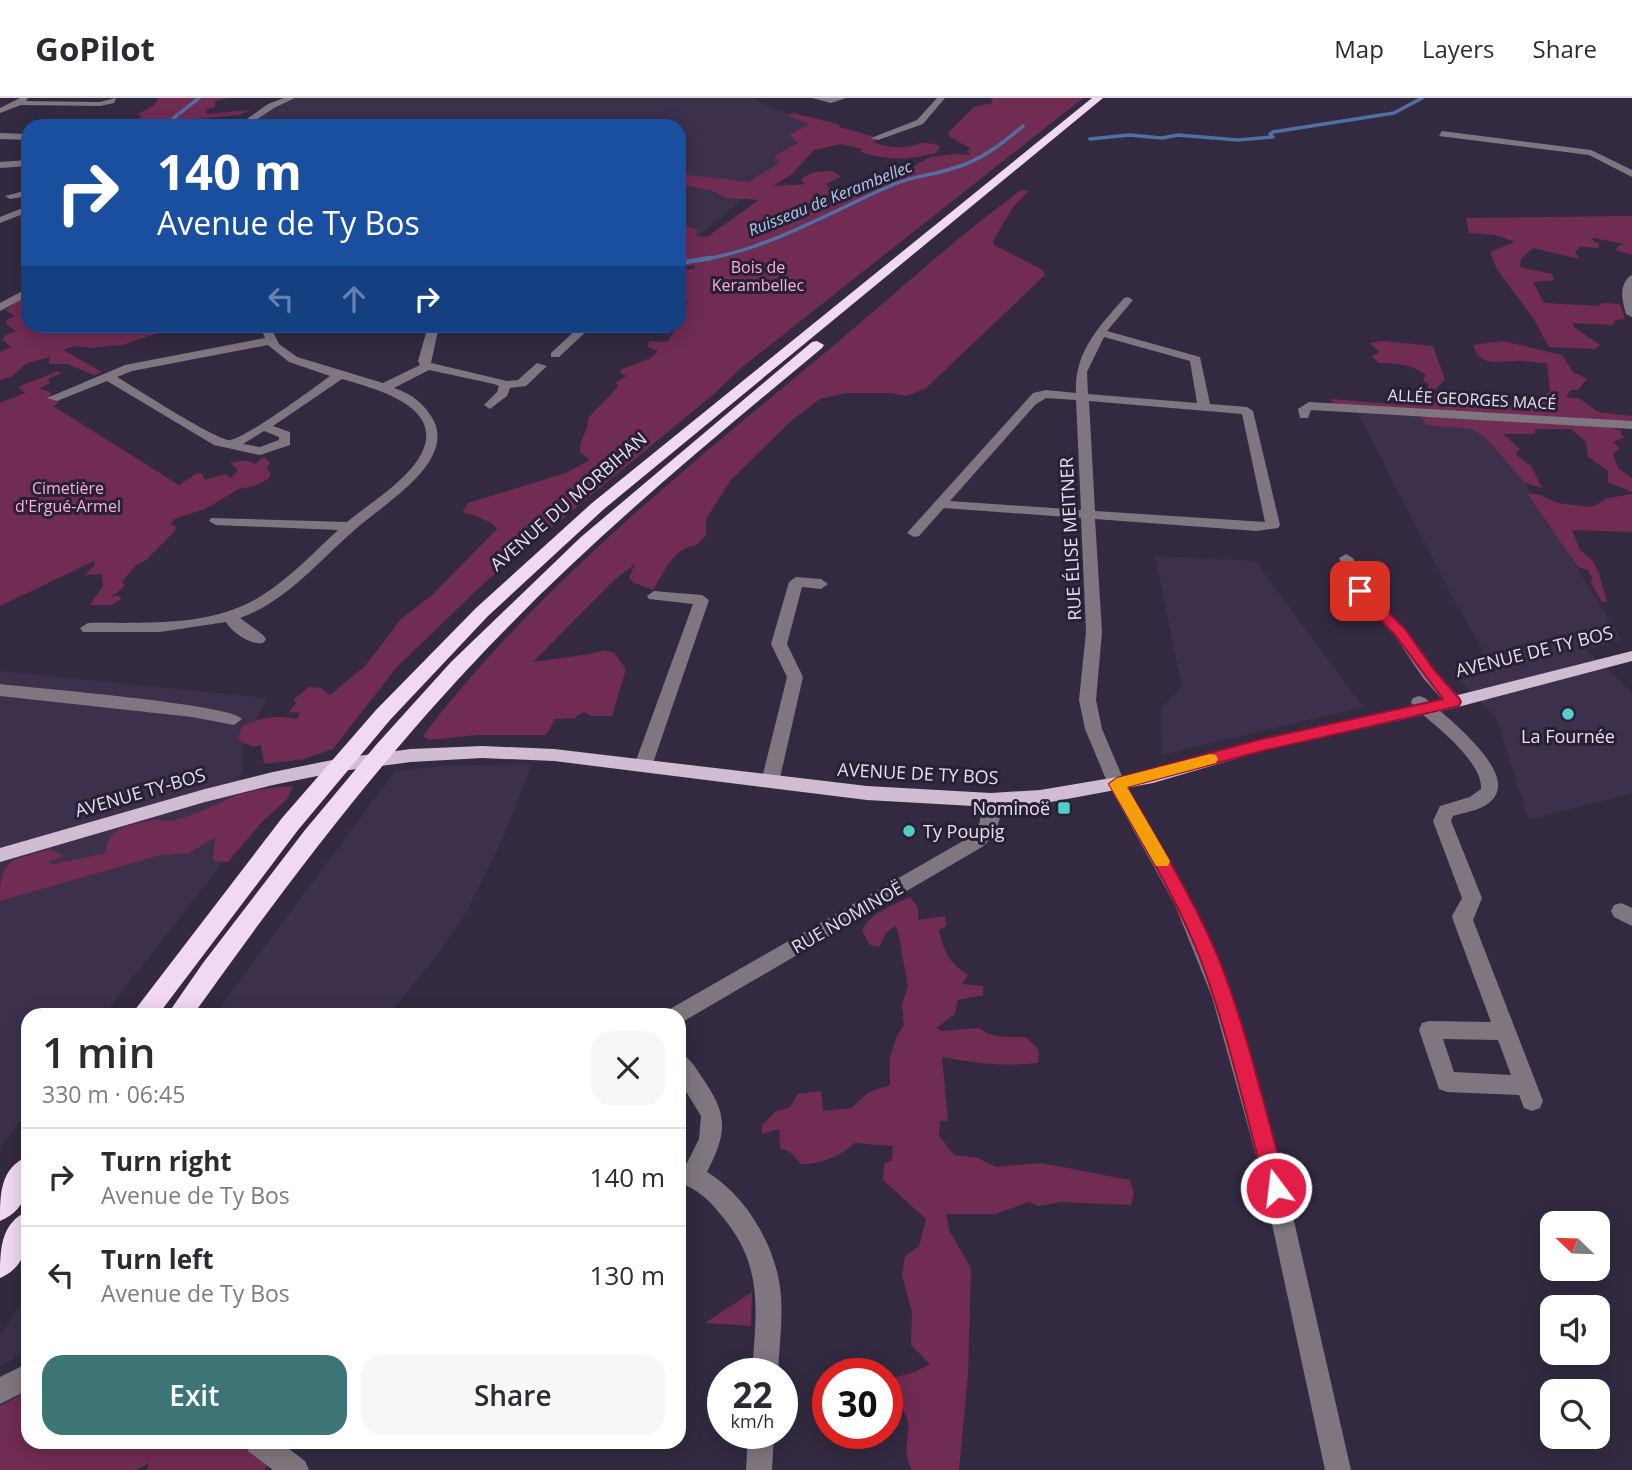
<!DOCTYPE html>
<meta charset="utf-8">
<style>
:root{--surface:#fff;--page:#f7f7f7;--text:#2b2b33;--muted:#7c7c81;--line:#e1e1e2;--accent:#3d7476}
body{margin:0;font-family:"Open Sans",sans-serif;background:var(--page);color:var(--text);height:100vh;display:flex;flex-direction:column;font-size:26px;white-space:nowrap}
*{box-sizing:border-box;margin:0}
p{font-size:23px;color:var(--muted)}
.icon{flex:none;width:38px;height:38px;fill:none;stroke:currentColor;stroke-width:2;stroke-linecap:round;stroke-linejoin:round}
.map{position:relative;flex:1;overflow:hidden}
.panel{position:absolute;left:21px;top:910px;width:665px;height:441px;display:flex;flex-direction:column;background:var(--surface);border-radius:21px;box-shadow:0 4px 18px #0003}
.panel>*{flex:none}
.banner{position:absolute;left:21px;top:21px;width:665px;height:214px;border-radius:21px;box-shadow:0 4px 18px #0003;background:#1a4fa0;color:#fff;overflow:hidden}
.needle{width:46px;rotate:293deg}
.fabs{position:absolute;left:1540px;top:1113px;display:grid;gap:14px}
.fabs a{display:grid;place-items:center;width:70px;height:70px;border-radius:14px;background:var(--surface);box-shadow:0 4px 18px #0003;font-size:35px}
.speed{position:absolute;left:707px;top:1260px;display:flex;gap:14px;font-size:35px;font-weight:700;text-align:center}
.speed>*{display:grid;place-content:center;width:91px;height:91px;border-radius:50%;background:var(--surface);box-shadow:0 4px 18px #0003;line-height:1}
.speed small{font-size:18px;font-weight:400}
.speed .limit{border:10px solid #d22;background:#fff;color:#111}
.pin{position:absolute;display:grid;place-items:center;width:60px;height:60px;color:#fff;margin:-30px;border-radius:14px;box-shadow:0 4px 10px #0006}
.me{position:absolute;width:77px;margin:-38px;rotate:345deg;stroke-linejoin:round;filter:drop-shadow(0 0 5px #0008)}
.turn{display:flex;align-items:center;gap:24px;height:147px;padding:0 21px;font-size:32px}
.turn .icon{width:91px;height:91px;stroke-width:2.5}
.turn b{display:block;font-size:49px;line-height:60px}
.lanes{display:flex;align-items:center;height:66px;padding:0 21px;background:#0003;justify-content:center;gap:35px;direction:ltr}
.lanes .off{opacity:.35}
.round{display:grid;place-items:center;flex:none;width:74px;height:74px;border-radius:21px;background:var(--page)}
.headline{display:flex;align-items:center;justify-content:space-between;height:119px;padding:0 21px}
h1{font-size:42px;font-weight:600;line-height:52px}
.button{display:flex;gap:14px;margin-top:auto;padding:14px 21px}
.button a{flex:1;height:80px;border-radius:21px;background:var(--accent);color:#fff;font-size:28px;font-weight:600;line-height:80px;text-align:center}
.button a+a{background:var(--page);color:var(--text)}
ul{padding:0;list-style:none}
li{display:flex;align-items:center;gap:21px;height:98px;padding:0 21px;border-top:2px solid var(--line)}
li div{flex:1}
li b{display:block;font-size:26px}
li em{font-style:normal}
header{display:flex;align-items:center;gap:42px;box-sizing:border-box;height:98px;padding:0 35px;background:var(--surface);border-bottom:2px solid var(--line)}
header strong{font-size:33px}
nav{display:flex;gap:38px;margin-inline-start:auto;font-size:24px}
.map>svg:first-child{display:block}
.built{fill:#3c304d}
.green{fill:#702c53}
.lines{fill:none;stroke-linecap:round;stroke-linejoin:round}
.stream-far1{stroke:#5070a4;stroke-width:3.5}
.stream{stroke:#5070a4;stroke-width:4.5}
.minor{fill:#807680;fill-rule:evenodd}
.major{fill:#d1bdd2;fill-rule:evenodd}
.highway{fill:#f1d9f2;fill-rule:evenodd}
.route{fill:#e11d48;stroke:#92132f;stroke-width:2}
.slow{fill:#f59e0b}
.poi-dot{fill:#53cdc9;stroke:#292036;stroke-width:2.5}
.labels{text-anchor:middle;dominant-baseline:central;stroke-width:6;stroke-linejoin:round;paint-order:stroke}
.far-water-label{font-size:16px;font-style:italic;fill:#b0caf1;stroke:#292036}
.far-park-label{font-size:16px;fill:#f7b1d4;stroke:#292036}
.far-street-label{font-size:16px;fill:#e5e0ef;stroke:#292036}
.street-label{font-size:18px;fill:#e5e0ef;stroke:#292036}
.poi-label{font-size:18px;fill:#e5e0ef;stroke:#292036}
</style>
<header>
<strong>GoPilot</strong>
<nav><a>Map</a><a>Layers</a><a>Share</a></nav>
</header>
<div class="map">
<svg width="1632" height="1372" viewBox="0 0 1632 1372">
<rect width="100%" height="100%" fill="#332a41"/>
<g class="built">
<polygon points="298,0 753,0 769,9 819,25 744,100 697,139 679,143 679,28 333,28 336,24 255,23 273,10"/>
<polygon points="1358,315 1486,322 1622,542 1585,551 1632,594 1632,695 1529,722 1496,620 1459,582 1495,573 1456,506"/>
<polygon points="1155,458 1255,463 1363,609 1161,657 1162,609 1182,589"/>
<polygon points="0,573 267,600 242,651 243,666 224,763 104,917 28,917 28,1013 0,1049"/>
<polygon points="532,666 505,735 467,813 444,848 389,917 214,917 395,673 441,668"/>
<polygon points="28,1195 28,1253 0,1268 0,1238"/>
</g>
<g class="green">
<path d="M159,0h71l-15,3v6l-8,2 -1,5 44,-4 -10,5 -43,4 -8,7c-16,0 -38,4 -51,-5l3,-5 -4,-1 17,-10z"/>
<path d="M991,0h92l-342,270 -27,26 -231,190 -87,84 -63,81 -29,10 -40,5 -3,-19 -7,2 -16,-7 4,-14c24,-9 31,-11 55,-7l3,-6 -11,-1 7,-9 -2,-4 15,-12 12,1 9,7 36,-30 35,-46 30,-23 66,-67c-7,-9 -22,-13 -34,-17l5,-9 98,-30 24,-13 -10,-8c-1,-13 9,-21 8,-34l30,-31 -2,-5 11,-6 -7,-3 2,-4 29,-11 7,-7 -10,-4 1,-6 18,1c10,-12 14,-26 21,-41l-9,-4v-16l4,-11 12,-1 -1,-4 -15,3v-40l8,-2 10,3 -1,7 11,1 52,-37 -33,-2 -13,-7 -34,-7v-10l71,8c9,-9 22,-11 30,-22l-5,-1 1,-4 22,-12 -9,-8 20,-11 -21,-8 5,-3 45,11 2,3 32,9 4,4 -3,2c9,3 18,6 28,5 20,-1 17,-8 39,-1l-4,7c-25,7 -50,8 -75,-1l1,-3 -21,-5 -27,6 -22,24 -19,12 32,-2 -4,-4c9,-9 20,-9 32,-9l8,6 -15,7 7,9 -23,12 -20,16 12,-4 12,-11 29,-8 32,-21 34,-8 21,-12 26,-3 15,1 -4,-3 3,-4 -20,-11 -2,-4 26,-26 19,-4z"/>
<path d="M1021,92l8,1 -16,16 -20,34 1,4 49,25 2,5 -119,113 -19,8 -17,-3h-44l-26,6 -28,21 -61,60 -25,39v16l-9,10c-25,3 -32,27 -44,45l-19,-7 -5,-5 6,-14 -21,16 -81,82 57,-8 15,-4 9,3 12,16 -14,47h-21l-7,-4 -10,6 -19,1 -9,16h-70l-46,5 -7,-4c111,-146 257,-263 398,-380 67,-55 130,-115 200,-166z"/>
<polygon points="1632,118 1632,157 1616,152 1618,148 1624,146 1594,140 1591,141 1599,146 1599,150 1580,149 1575,153 1579,161 1533,150 1521,161 1520,169 1552,176 1554,182 1533,184 1544,205 1599,208 1603,205 1620,206 1625,221 1615,222 1613,227 1573,225 1574,229 1600,247 1595,251 1549,249 1533,220 1497,171 1490,154 1515,144 1495,137 1469,135 1466,120"/>
<polygon points="28,196 28,228 179,228 122,247 90,250 75,248 63,252 102,274 94,277 67,266 49,266 50,259 27,265 11,279 0,282 0,254 11,249 3,242 4,238 16,233 6,226 7,222 15,218 5,212"/>
<path d="M1382,243l51,5 12,34 -14,13 22,3 9,9 40,-2 35,4 -5,-7 18,-8 -3,-29c-9,0 -15,-1 -24,-2 -17,-2 -43,10 -50,-16l30,-4 59,14 11,17 14,7 -9,11h-7l-5,7 14,2 18,13 34,4v6l-24,5 14,4 -1,4 4,2 -12,5 6,6 -6,6 5,14 14,10v14l-24,-10v-11l-20,-14 -2,-15 -15,-13h-36v5h-32l17,15 -5,5 16,12 11,22 -17,-5 -39,-45 -14,-9 -46,-4 -6,-11 -86,-9 -3,-6 73,6 -4,-4 1,-4h16l2,-4 7,-2 3,-5 -6,-7 3,-4c-15,-11 -29,-12 -47,-12l-7,-6 7,-5 -9,-9z"/>
<polygon points="58,273 61,275 48,281 50,285 39,291 51,294 50,298 59,305 53,308 179,387 197,375 202,376 205,382 225,376 231,380 238,372 230,365 245,362 256,366 262,359 270,364 267,371 271,376 268,381 254,388 239,391 205,411 174,421 171,426 176,429 175,433 146,462 136,467 122,484 125,488 110,500 118,497 121,501 112,507 90,507 103,488 102,476 85,477 95,467 94,463 0,508 0,305 25,295 18,289"/>
<polygon points="1527,395 1540,397 1558,405 1592,409 1608,400 1632,396 1632,434 1572,432 1580,452 1592,462 1599,475 1607,504 1602,504 1590,483 1593,482 1588,472 1578,469"/>
<path d="M293,688l-6,13 -25,23 -34,40 -15,-1 2,-24 -26,16 -28,2 -161,46c0,-45 12,-40 51,-52l13,7 -16,6 5,2 53,-11c1,-29 27,-27 51,-34 19,10 67,-21 87,-26 16,-4 32,-6 49,-7z"/>
<path d="M910,799l8,10v13l27,-4 1,10 -7,4c5,22 10,33 29,45l-6,9 21,2v9l-25,5 -3,14 -19,14 6,3 37,-3 9,6 16,3h22l13,13 -1,13c-34,4 -63,0 -96,-6l6,64h-8l-1,15 15,19 24,3 19,9 44,-4 89,17 4,13 -3,12 -71,-3 -21,4 -10,-4 -34,12h-49l4,18 21,36 -3,107 -9,95h-47c-12,-22 0,-35 -5,-51 -3,-11 -12,-20 -20,-28l6,-13 22,-6 15,-8 -19,-19 1,-33 -10,-37 3,-19 14,-10 7,-27 -43,-39 1,-16 8,-4 1,-14 -39,-3c-12,13 -36,22 -53,21l-10,-11 -11,-5 -1,-19 -17,5v-9l13,-13 15,-5 8,-13 23,-3 2,20 28,-3 18,-16 21,-7v-27l6,-20 8,-13 -2,-21 6,-17 -10,-56 -3,-5 -9,7 -7,14 -9,-2 -8,-14c6,-17 33,-27 48,-34z"/>
<polygon points="752,1194 751,1228 705,1225"/>
<polygon points="28,1293 28,1344 285,1344 264,1372 147,1372 149,1365 135,1372 0,1372 0,1308"/>
</g>
<g class="lines">
<g class="stream-far1">
<polyline points="180,15 199,0"/>
<polyline points="167,28 177,17"/>
<polyline points="1090,41 1129,37 1162,40 1178,37 1238,42 1273,39 1270,36 1273,34 1394,15 1422,0"/>
<path d="M701,162c68,-11 129,-48 191,-75 20,-9 42,-10 62,-17 26,-7 49,-25 69,-42"/>
</g>
<polyline class="stream" points="679,165 711,160"/>
<g class="minor">
<polygon points="20,0 28,0 26,3 100,4 116,0 114,5 100,8 21,7 0,15 0,10"/>
<polygon points="284,0 295,0 274,10 247,28 237,28 268,6"/>
<polygon points="812,0 846,0 831,5"/>
<polygon points="937,0 945,0 923,26 878,42 871,40 917,22"/>
<polygon points="73,24 77,28 67,28"/>
<polygon points="1442,33 1591,52 1632,72 1632,79 1589,57 1439,38"/>
<polygon points="0,35 28,36 28,42 0,41"/>
<polygon points="28,62 28,68 0,70 0,64"/>
<polygon points="28,92 28,98 10,101 5,98"/>
<polygon points="28,108 28,114 0,125 0,119"/>
<path d="M1632,177v42l-6,-3c-4,-13 -8,-31 6,-39z"/>
<polygon points="28,190 28,198 0,213 0,205"/>
<path d="M1128,199l5,3 -26,31 93,26 10,47 37,3 6,4 27,114 -2,3 -21,3 -162,-12 7,113 -6,68 6,29 23,54 69,122 38,92 51,176 68,297h-26l-64,-297 -49,-176 -37,-92 -67,-121 -23,-55 -6,-29 7,-68 -5,-114 -137,-10 -25,28 -5,1 -7,-4 126,-140 13,-3 30,3c-2,-41 23,-66 48,-95zM1104,239l86,24 7,42 -109,-9 -1,-22zM1046,300l30,2 5,110 -131,-9 85,-96zM1089,303l153,13 23,108 -170,-11z"/>
<path d="M260,228h10l9,18 18,13 86,26 37,-18 -2,-4 10,-35h11l-8,37 76,18 11,-1 19,-17 10,3 -21,20 -16,2 -3,8 -17,13 -6,-4 13,-13 2,-6 -5,-2 -65,-14 -35,18c18,6 31,16 40,33 20,42 -50,83 -76,106 -39,33 -69,73 -118,91l23,17 3,4 -3,4c-12,2 -31,-10 -37,-21l-66,10h-77l-3,-4 8,-5c57,-1 123,5 173,-27 29,-18 52,-43 77,-66l-122,-5 -7,-4 2,-3 136,4c23,-19 52,-36 70,-61 36,-53 -41,-72 -75,-82l-69,47 17,6v13l-30,10 -46,-10 -107,-64 -50,20 -10,-3 78,-33 140,-27zM268,247l21,17 41,14c-16,12 -84,62 -100,64 -13,1 -96,-53 -113,-63l15,-6zM264,333l15,6v3l-19,7 -17,-3z"/>
<polygon points="580,228 592,228 559,259 551,259 551,255"/>
<polygon points="1309,304 1632,323 1632,331 1311,312 1308,320 1300,320 1298,311"/>
<polygon points="1346,456 1353,460 1370,496 1405,530 1435,572 1460,600 1462,604 1460,608 1448,608 1423,580 1395,538 1359,501 1339,460"/>
<polygon points="796,479 821,481 828,486 821,491 802,489 787,546 803,579 779,684 776,689 764,689 761,684 787,579 771,546 789,484"/>
<polygon points="654,493 702,497 709,502 652,668 649,672 637,672 634,668 693,506 649,501 647,498"/>
<path d="M0,586c32,4 232,20 242,35l-8,6 -42,-8 -192,-21z"/>
<path d="M1419,598l6,2c19,17 93,73 68,101 -9,11 -27,13 -40,17l-2,5 31,77 -9,22 70,181 -3,7 -8,3 -8,-3 -5,-13 -72,-3 -8,-3 -20,-59 3,-7 7,-2 62,1 -38,-102 -1,-4 10,-18 -29,-77 7,-15 30,-9 11,-8c2,-28 -48,-65 -68,-83l-2,-4 2,-4zM1443,941l55,1 13,35 -57,-3z"/>
<path d="M991,695l6,2c9,18 0,40 -15,52l-298,174 -5,2v-8h-12l3,-6 300,-172c15,-12 8,-26 15,-42z"/>
<polygon points="1621,805 1632,810 1632,828 1614,819 1611,813 1614,807"/>
<path d="M679,955c11,4 16,14 22,23 27,38 27,55 6,96 38,23 67,71 73,115 4,29 -1,58 -2,87h-26c4,-62 13,-108 -31,-159 -11,-14 -24,-27 -42,-32v-22l8,2 12,-24 2,-23 -22,-36z"/>
<polygon points="28,1265 28,1292 0,1306 0,1279"/>
<polygon points="748,1335 774,1335 772,1372 746,1372"/>
<polygon points="244,1344 280,1344 305,1363 309,1372 273,1372 248,1353"/>
</g>
<polygon class="major" points="1632,553 1632,563 1454,610 1262,653 1153,685 1040,706 991,709 867,702 554,663 482,660 411,664 342,673 273,687 205,704 0,764 0,750 205,691 273,674 342,660 411,651 482,648 554,651 867,688 991,695 1040,692 1153,673 1262,641 1454,598"/>
<g class="highway">
<polygon points="1092,0 1103,0 604,411 488,518 390,622 298,732 158,917 131,917 282,720 376,612 476,510 592,405"/>
<path d="M817,243l7,4 -2,3c-108,90 -218,180 -316,281 -117,119 -217,251 -313,386h-26l36,-52 102,-133 71,-85 75,-83 130,-125 231,-195z"/>
<path d="M28,1058c0,27 2,53 -28,65 0,-27 0,-53 28,-65z"/>
<path d="M28,1113c0,27 1,55 -28,67 0,-27 0,-55 28,-67z"/>
</g>
</g>
<path class="route" d="M1360,489l4,1 41,41 29,41 25,28 2,4 -2,4 -197,45 -135,36c32,56 66,111 91,170 29,72 48,157 69,231l-3,8 -8,3 -7,-3 -3,-8c-21,-76 -38,-156 -66,-230 -24,-61 -59,-117 -91,-174l8,-6 145,-39 181,-40 -48,-64 -40,-41v-6z"/>
<polygon class="slow" points="1210,656 1216,657 1218,661 1216,665 1127,689 1170,763 1168,768 1156,768 1109,686 1117,680"/>
<g class="poi-dot">
<circle cx="1568" cy="616" r="7"/>
<rect x="1057" y="703" width="14" height="14" rx="3.5"/>
<circle cx="909" cy="733" r="7"/>
</g>
<g class="labels">
<g class="far-water-label">
<text transform="translate(830 100) rotate(-22)">Ruisseau de Kerambellec</text>
</g>
<g class="far-park-label">
<text x="758" y="169">Bois de<tspan x="758" dy="18">Kerambellec</tspan></text>
<text x="68" y="390">Cimetière<tspan x="68" dy="18">d'Ergué-Armel</tspan></text>
</g>
<g class="far-street-label">
<text transform="translate(1472 301) rotate(3)">ALLÉE GEORGES MACÉ</text>
</g>
<g class="street-label">
<text transform="translate(568 403) rotate(-41)">AVENUE DU MORBIHAN</text>
<text transform="translate(1070 441) rotate(-93)">RUE ÉLISE MEITNER</text>
<text transform="translate(1534 553) rotate(-14)">AVENUE DE TY BOS</text>
<text transform="translate(918 675) rotate(3)">AVENUE DE TY BOS</text>
<text transform="translate(140 694) rotate(-16)">AVENUE TY-BOS</text>
<text transform="translate(847 819) rotate(-30)">RUE NOMINOË</text>
</g>
<g class="poi-label">
<text x="1568" y="638">La Fournée</text>
<text x="1050" y="710" text-anchor="end">Nominoë</text>
<text x="923" y="733" text-anchor="start">Ty Poupig</text>
</g>
</g>
</svg>
<div class="fabs">
<a><svg class="needle" viewBox="-14 -14 28 28"><path d="M0-13l5 13h-10z" fill="#e53935"/><path d="M0 13l5-13h-10z" fill="#7c7c81"/></svg></a>
<a><svg class="icon" aria-label="sound" viewBox="0 0 24 24"><path d="M4 9h4l5-4v14l-5-4H4zM17 9q2 3 0 6"/></svg></a>
<a><svg class="icon" aria-label="search" viewBox="0 0 24 24"><circle cx="10" cy="10" r="6"/><path d="M15 15l6 6"/></svg></a>
</div>
<div class="speed"><div>22<small>km/h</small></div><div class="limit">30</div></div>
<div class="pin" style="left:1360px;top:493px;background:#d93025"><svg class="icon" aria-label="arrive" viewBox="0 0 24 24"><path d="M6 21V4h12l-3 4 3 4H6"/></svg></div>
<svg class="me" style="left:1276px;top:1090px" viewBox="-20 -20 40 40"><circle r="17" fill="#e11d48" stroke="#fff" stroke-width="3"/><path d="M0-11L8 9 0 5-8 9z" fill="#fff"/></svg>
<div class="banner">
<div class="turn"><svg class="icon" aria-label="right" viewBox="0 0 24 24"><path d="M7 20v-9h11M14 6l5 5-5 5"/></svg><div><b>140 m</b>Avenue de Ty Bos</div></div>
<div class="lanes"><svg class="icon off" aria-label="left" viewBox="0 0 24 24"><path d="M17 20v-9H6M10 6l-5 5 5 5"/></svg><svg class="icon off" aria-label="ahead" viewBox="0 0 24 24"><path d="M12 20V5M6 11l6-6 6 6"/></svg><svg class="icon" aria-label="right" viewBox="0 0 24 24"><path d="M7 20v-9h11M14 6l5 5-5 5"/></svg></div>
</div>
<section class="panel">
<div class="headline"><div><h1>1 min</h1><p>330 m · 06:45</p></div><a class="round"><svg class="icon" aria-label="close" viewBox="0 0 24 24"><path d="M6 6l12 12M18 6L6 18"/></svg></a></div>
<ul>
<li><svg class="icon" aria-label="right" viewBox="0 0 24 24"><path d="M7 20v-9h11M14 6l5 5-5 5"/></svg><div><b>Turn right</b><p>Avenue de Ty Bos</p></div><em>140 m</em></li>
<li><svg class="icon" aria-label="left" viewBox="0 0 24 24"><path d="M17 20v-9H6M10 6l-5 5 5 5"/></svg><div><b>Turn left</b><p>Avenue de Ty Bos</p></div><em>130 m</em></li>
</ul>
<div class="button"><a>Exit</a><a>Share</a></div>
</section>
</div>
